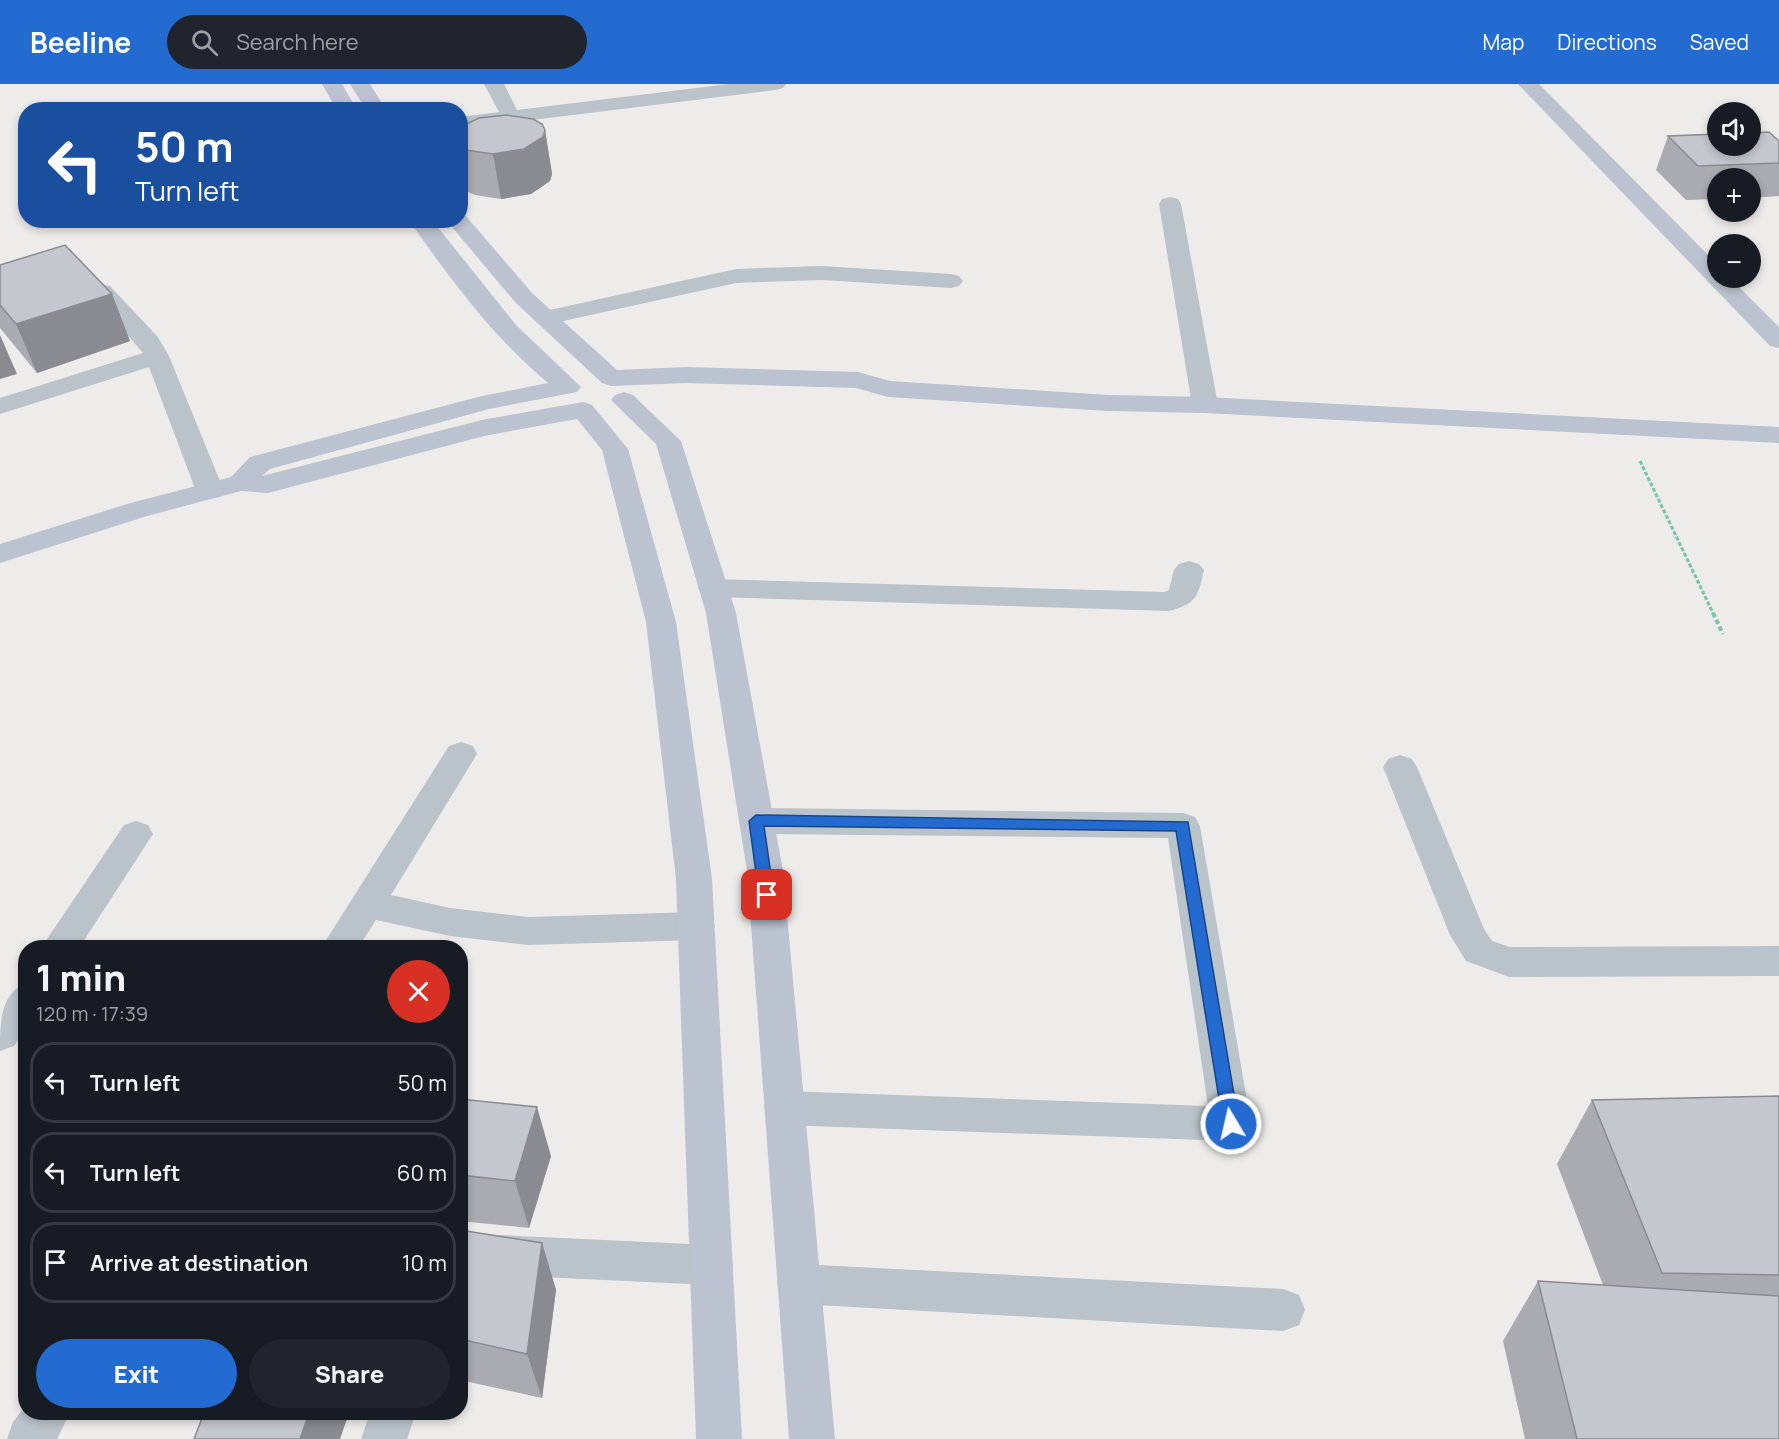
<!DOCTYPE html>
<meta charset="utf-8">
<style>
:root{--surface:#171b24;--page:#20242c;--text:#f1f3f6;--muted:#9ea1a6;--line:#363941;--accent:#236bd1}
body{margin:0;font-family:Manrope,sans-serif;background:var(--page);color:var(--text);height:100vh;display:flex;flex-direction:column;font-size:22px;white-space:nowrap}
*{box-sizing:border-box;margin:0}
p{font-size:20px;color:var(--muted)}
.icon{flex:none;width:33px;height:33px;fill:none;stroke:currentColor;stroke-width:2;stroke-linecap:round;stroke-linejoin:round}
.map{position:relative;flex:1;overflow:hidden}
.sheet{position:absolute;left:18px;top:856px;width:450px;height:480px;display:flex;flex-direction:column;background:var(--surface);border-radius:24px;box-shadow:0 3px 9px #0003}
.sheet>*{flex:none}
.hud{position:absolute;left:18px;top:18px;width:450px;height:126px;border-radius:24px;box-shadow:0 3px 9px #0003;background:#1a4fa0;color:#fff;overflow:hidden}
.fabs{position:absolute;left:1707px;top:18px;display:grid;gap:12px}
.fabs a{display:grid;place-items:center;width:54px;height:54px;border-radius:50%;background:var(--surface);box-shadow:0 3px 9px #0003;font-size:30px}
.pin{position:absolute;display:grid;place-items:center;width:51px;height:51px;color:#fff;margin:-26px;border-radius:12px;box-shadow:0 3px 9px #0006}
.me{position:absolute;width:66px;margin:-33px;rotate:351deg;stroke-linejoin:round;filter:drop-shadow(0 0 4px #0008)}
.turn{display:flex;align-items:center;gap:21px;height:126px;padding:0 18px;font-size:27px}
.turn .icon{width:78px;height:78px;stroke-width:2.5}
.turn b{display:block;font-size:42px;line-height:51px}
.round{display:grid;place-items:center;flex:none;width:63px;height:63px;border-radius:32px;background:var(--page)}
.overview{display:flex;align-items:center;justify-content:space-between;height:102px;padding:0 18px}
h1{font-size:36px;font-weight:800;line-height:45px}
.button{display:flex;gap:12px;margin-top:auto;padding:12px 18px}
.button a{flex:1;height:69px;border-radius:36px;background:var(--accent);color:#fff;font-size:24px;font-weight:800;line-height:69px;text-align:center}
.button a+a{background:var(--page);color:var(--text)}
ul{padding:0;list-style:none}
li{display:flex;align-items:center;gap:18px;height:81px;margin:0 12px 9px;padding:0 6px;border:3px solid var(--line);border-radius:24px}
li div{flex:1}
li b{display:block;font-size:22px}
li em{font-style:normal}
header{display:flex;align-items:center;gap:36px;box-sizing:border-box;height:84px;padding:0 30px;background:var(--accent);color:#fff}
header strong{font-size:28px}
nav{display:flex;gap:33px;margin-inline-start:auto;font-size:21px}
.search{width:420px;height:54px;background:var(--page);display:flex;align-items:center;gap:15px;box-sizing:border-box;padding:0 21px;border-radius:33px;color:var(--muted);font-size:22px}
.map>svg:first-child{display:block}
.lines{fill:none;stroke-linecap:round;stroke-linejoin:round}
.path-far1{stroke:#75c7a0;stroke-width:3;stroke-dasharray:4 2;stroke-linecap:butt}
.path{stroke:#75c7a0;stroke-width:4;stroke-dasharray:4.5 3;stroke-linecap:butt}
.street{fill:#bac3ca;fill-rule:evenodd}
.secondary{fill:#bac3cf;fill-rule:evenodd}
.wall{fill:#a9abb1}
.shaded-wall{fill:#8a8b90}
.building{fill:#c5c7ce;stroke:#8a8b90;stroke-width:1.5}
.route{fill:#236bd1;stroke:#174688;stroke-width:1.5}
</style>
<header>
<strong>Beeline</strong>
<div class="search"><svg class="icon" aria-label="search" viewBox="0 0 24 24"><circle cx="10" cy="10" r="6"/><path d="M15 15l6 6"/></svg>Search here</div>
<nav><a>Map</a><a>Directions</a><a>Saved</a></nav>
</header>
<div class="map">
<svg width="1779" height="1355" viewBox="0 0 1779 1355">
<rect width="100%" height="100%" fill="#eeebeb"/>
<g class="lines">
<polyline class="path-far1" points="1640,377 1714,531"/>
<polyline class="path" points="1713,529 1723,550"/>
<g class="street">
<polygon points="484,0 504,0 517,26 729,0 786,0 783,4 776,6 460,45 460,33 499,28"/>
<polygon points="1170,113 1178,115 1181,120 1218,321 1214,326 1205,329 1196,326 1192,321 1159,120 1162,115"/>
<polygon points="822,182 951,190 959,192 963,197 959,202 951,204 822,196 736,199 545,241 537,239 533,234 537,229 545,227 736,185"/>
<polygon points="102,200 110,202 157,252 169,272 224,407 220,413 210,415 200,413 196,407 149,283 0,330 0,314 143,269 90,207 94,202"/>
<path d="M1189,477l10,3 5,6c-6,26 -7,34 -35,41l-456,-14 -10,-2 -5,-7 5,-7 10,-2 451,13 5,-2 5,-20 5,-6z"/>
<polygon points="461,658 473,662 477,670 391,811 450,824 528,833 697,828 710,832 715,842 710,852 697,856 528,861 450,852 376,836 358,864 321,864 449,662"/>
<polygon points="1400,671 1412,675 1417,683 1484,845 1492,857 1510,863 1779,862 1779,892 1509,893 1466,877 1450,851 1383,683 1388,675"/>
<polygon points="756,724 1183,729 1195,733 1200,742 1251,1040 1245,1052 1231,1057 784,1041 770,1036 764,1024 770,1012 784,1007 1208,1022 1168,754 756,750 744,746 739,737 744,728"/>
<polygon points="136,737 148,741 153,750 79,864 41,864 124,741"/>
<path d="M26,899v46l-12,17 -14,5c0,-29 0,-57 26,-68z"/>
<polygon points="479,1150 711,1161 726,1167 733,1181 726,1195 711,1201 479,1190 460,1195 460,1155"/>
<polygon points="799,1180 1283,1205 1299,1211 1305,1226 1299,1241 1283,1247 799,1220 784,1214 777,1200 784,1186"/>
<polygon points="26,1321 26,1329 70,1329 57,1355 7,1355 13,1338"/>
<polygon points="370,1329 416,1329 407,1355 361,1355"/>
</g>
<g class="secondary">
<polygon points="322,0 342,0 357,26 337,26"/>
<polygon points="350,0 370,0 386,26 366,26"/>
<polygon points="1518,0 1539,0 1718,181 1718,194 1730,194 1779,243 1779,264 1770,262"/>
<polygon points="460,130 465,131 532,209 617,286 686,283 858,288 890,297 1108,311 1205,313 1779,343 1779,359 1205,329 1108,327 888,313 856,304 686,299 611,302 602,299 516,219 446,136 460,136"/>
<path d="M409,136h23l84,105 65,62 -4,5 -88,17 -219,60 -8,7 220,-56 101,-18 9,3 36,44 48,173 36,257 30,560h-46l-20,-560 -30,-257 -44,-172 -25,-31 -93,17 -216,57 -27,-2 -94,25 -147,47v-19l127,-40 104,-27 19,-20 228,-60 70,-14c-54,-45 -99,-105 -139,-163z"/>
<polygon points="624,308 633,311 681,357 736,529 783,787 835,1355 789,1355 747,787 706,529 656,360 611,316 615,311"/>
</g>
</g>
<g class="wall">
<polygon points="460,43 545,46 552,90 550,97 531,110 501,115 475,111 466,107 462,101 460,94"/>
<polygon points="1668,52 1779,57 1779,112 1750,114 1750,94 1718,94 1718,115 1686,116 1656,86"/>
<polygon points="0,181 112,210 130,257 37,289 0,244"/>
<polygon points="1779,1012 1779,1355 1525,1355 1503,1257 1538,1197 1603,1201 1557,1080 1592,1016"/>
<polygon points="460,1015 551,1072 529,1144 460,1137"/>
<polygon points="460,1146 542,1159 556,1206 542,1314 460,1296"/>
</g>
<g class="shaded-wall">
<polygon points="545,46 552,90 550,97 531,110 501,115 493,70"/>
<polygon points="112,210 130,257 37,289 16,240"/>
<polygon points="0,251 17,290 0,295"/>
<polygon points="537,1023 551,1072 529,1144 515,1097"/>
<polygon points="542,1159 556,1206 542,1314 527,1270"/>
<polygon points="309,1329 349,1329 340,1355 300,1355"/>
</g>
<g class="building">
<polygon points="507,31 533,35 542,40 545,46 543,53 524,65 493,70 466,66 460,63 460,43 479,34"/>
<polygon points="1769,48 1779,57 1779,79 1698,82 1668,52 1718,50 1718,62 1750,62 1750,49"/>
<polygon points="65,161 112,210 16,240 0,221 0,181"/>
<polygon points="1779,1012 1779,1191 1662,1189 1592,1016"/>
<polygon points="460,1015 537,1023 515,1097 460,1091"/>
<polygon points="460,1146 542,1159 527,1270 460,1255"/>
<polygon points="1538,1197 1779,1212 1779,1355 1577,1355"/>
<polygon points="204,1329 309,1329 300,1355 194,1355"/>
</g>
<polygon class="route" points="756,731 1188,738 1239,1040 1237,1045 1231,1047 1225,1045 1223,1040 1176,747 764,742 774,811 772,815 761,815 759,811 749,737"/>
</svg>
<div class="fabs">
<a><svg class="icon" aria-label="sound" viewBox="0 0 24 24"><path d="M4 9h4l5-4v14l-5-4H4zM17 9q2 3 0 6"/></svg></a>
<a>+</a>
<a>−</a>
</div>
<div class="pin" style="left:767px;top:811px;background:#d93025"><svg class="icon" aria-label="arrive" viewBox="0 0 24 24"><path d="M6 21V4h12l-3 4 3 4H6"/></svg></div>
<svg class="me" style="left:1231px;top:1040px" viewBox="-20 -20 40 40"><circle r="17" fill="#236bd1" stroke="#fff" stroke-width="3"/><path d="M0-11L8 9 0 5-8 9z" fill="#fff"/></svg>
<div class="hud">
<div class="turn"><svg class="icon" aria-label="left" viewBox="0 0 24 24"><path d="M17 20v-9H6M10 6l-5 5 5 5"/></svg><div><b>50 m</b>Turn left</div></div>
</div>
<section class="sheet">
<div class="overview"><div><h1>1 min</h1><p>120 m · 17:39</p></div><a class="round" style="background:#d93025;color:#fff"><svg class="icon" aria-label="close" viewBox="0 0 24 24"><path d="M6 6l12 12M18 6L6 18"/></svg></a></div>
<ul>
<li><svg class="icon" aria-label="left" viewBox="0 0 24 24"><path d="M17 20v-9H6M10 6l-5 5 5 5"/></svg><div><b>Turn left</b></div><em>50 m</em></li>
<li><svg class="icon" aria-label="left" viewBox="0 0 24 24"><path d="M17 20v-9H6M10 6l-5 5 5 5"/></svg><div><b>Turn left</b></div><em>60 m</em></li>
<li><svg class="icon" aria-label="arrive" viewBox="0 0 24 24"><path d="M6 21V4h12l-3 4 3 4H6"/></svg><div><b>Arrive at destination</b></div><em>10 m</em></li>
</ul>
<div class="button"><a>Exit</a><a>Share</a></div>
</section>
</div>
